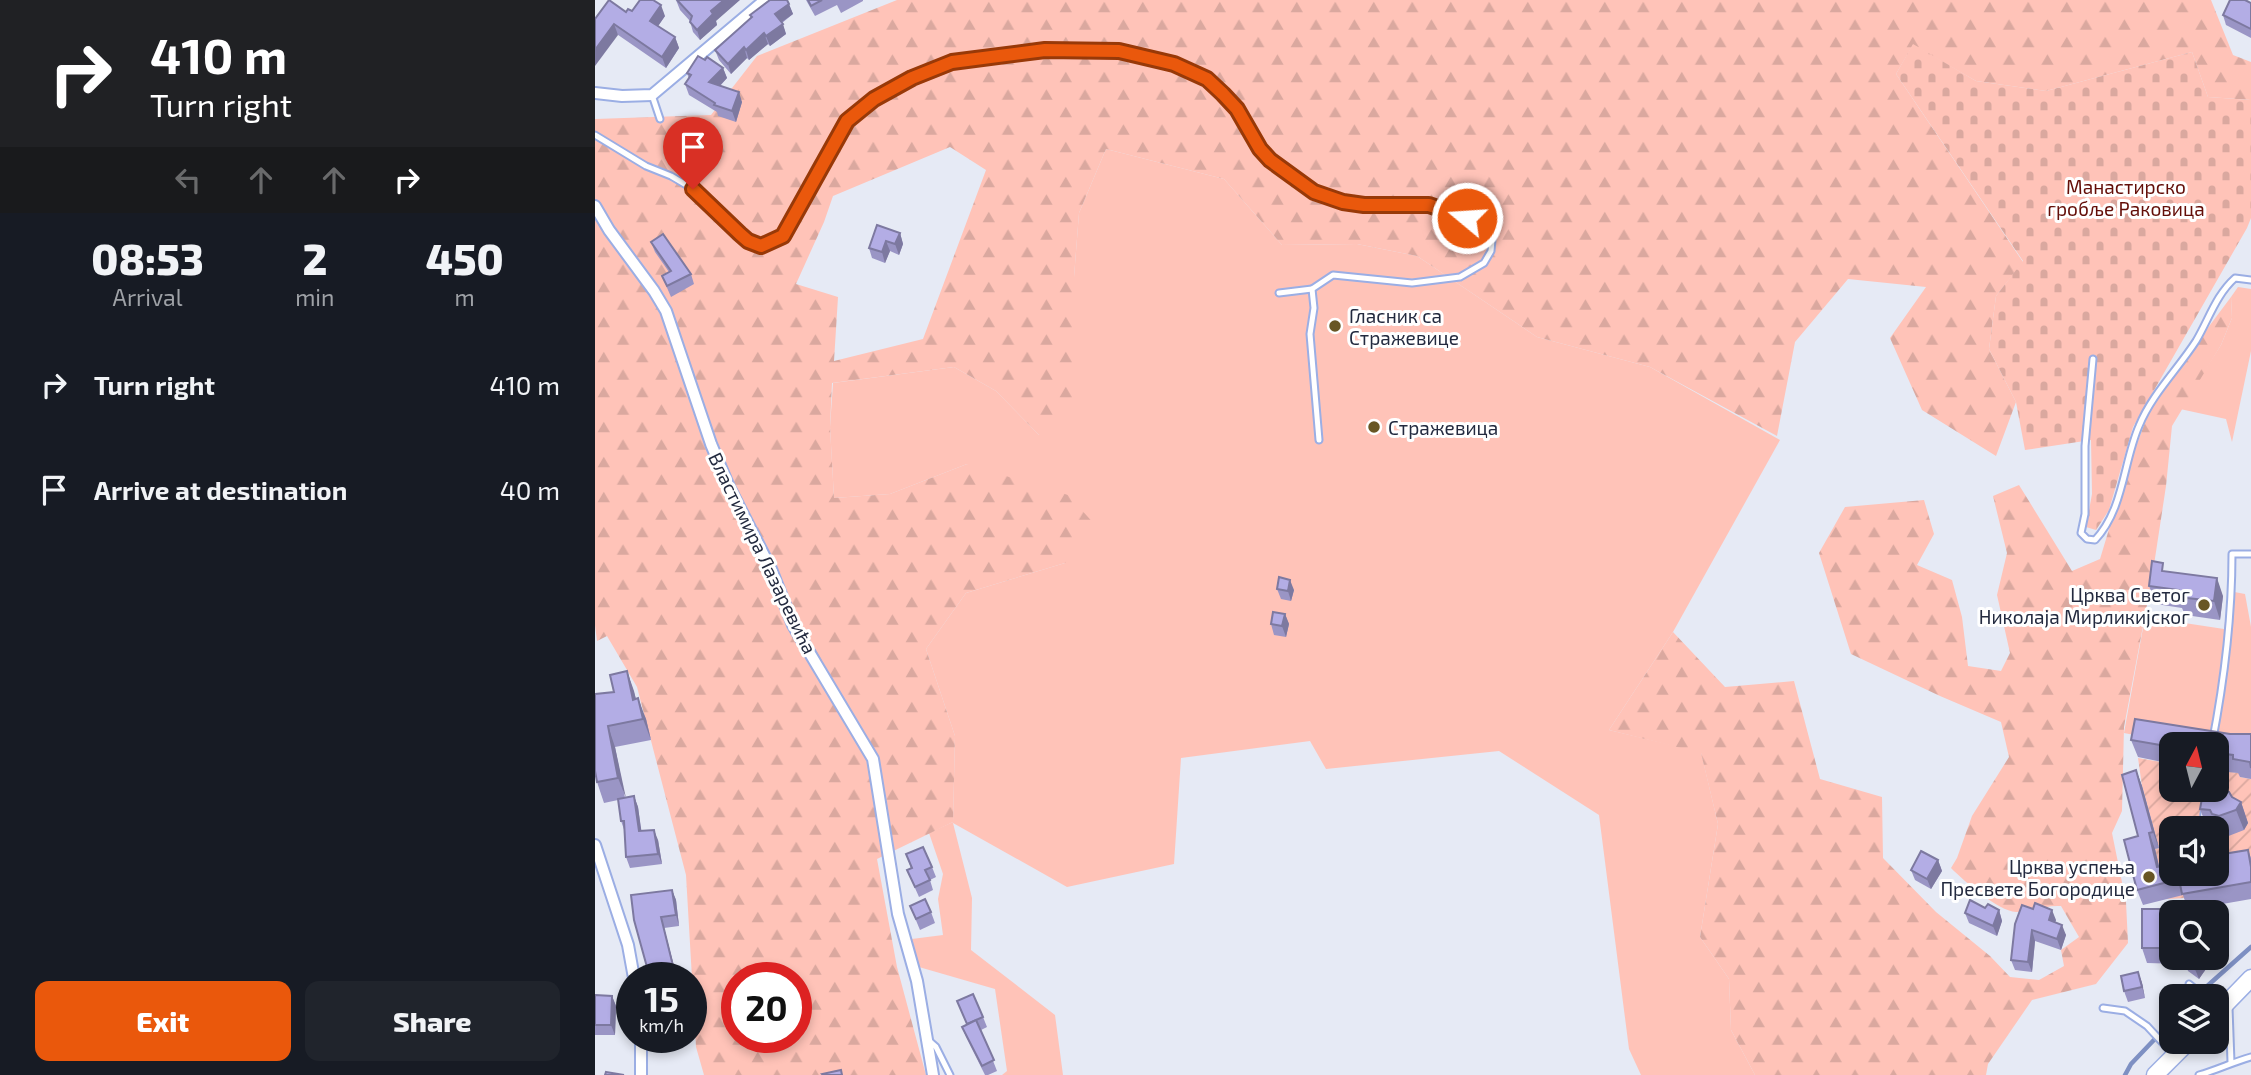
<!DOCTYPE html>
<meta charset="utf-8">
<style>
:root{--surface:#171b24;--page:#20242c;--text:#f1f3f6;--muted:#9ea1a6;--accent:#ea580c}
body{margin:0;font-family:"Exo 2",sans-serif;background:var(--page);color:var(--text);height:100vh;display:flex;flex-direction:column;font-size:26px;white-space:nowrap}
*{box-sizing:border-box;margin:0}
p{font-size:23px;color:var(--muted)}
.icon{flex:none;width:38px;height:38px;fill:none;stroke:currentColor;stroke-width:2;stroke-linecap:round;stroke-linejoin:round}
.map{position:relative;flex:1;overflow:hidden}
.drawer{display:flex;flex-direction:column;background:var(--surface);width:595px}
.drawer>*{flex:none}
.guide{background:#202124;color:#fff;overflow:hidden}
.needle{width:46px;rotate:7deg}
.tools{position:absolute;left:1564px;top:732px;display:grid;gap:14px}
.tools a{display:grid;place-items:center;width:70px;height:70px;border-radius:14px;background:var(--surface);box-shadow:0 4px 10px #0003;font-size:35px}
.speed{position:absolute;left:21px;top:962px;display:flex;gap:14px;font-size:35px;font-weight:700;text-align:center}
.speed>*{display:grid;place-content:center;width:91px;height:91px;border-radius:50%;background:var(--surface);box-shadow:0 4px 10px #0003;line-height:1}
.speed small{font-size:18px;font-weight:400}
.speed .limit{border:10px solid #d22;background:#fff;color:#111}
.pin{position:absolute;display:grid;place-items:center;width:60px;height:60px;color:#fff;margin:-72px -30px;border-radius:50% 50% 50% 0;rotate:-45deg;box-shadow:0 0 7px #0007}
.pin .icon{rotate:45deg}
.me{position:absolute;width:77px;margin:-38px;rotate:288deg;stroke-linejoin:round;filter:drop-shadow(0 0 5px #0008)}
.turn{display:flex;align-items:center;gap:24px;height:147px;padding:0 35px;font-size:32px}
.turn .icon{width:91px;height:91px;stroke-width:2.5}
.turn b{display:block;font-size:49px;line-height:60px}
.lanes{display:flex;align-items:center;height:66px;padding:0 35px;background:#0003;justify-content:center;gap:35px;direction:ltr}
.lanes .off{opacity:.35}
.eta{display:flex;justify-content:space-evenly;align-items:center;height:119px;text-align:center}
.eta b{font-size:42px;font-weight:800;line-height:49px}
.cta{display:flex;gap:14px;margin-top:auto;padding:14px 35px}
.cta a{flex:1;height:80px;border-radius:14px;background:var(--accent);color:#fff;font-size:28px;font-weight:800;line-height:80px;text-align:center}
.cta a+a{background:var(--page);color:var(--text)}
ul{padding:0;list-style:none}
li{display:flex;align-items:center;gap:21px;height:105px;padding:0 35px}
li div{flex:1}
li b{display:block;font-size:26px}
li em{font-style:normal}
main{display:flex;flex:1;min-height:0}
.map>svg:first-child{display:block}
.green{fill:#ffc3b8}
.forest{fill:url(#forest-firs);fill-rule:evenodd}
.cemetery{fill:url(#cemetery-stones)}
.garden{fill:url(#garden-furrows)}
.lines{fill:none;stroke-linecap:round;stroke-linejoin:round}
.stream{stroke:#7e90c3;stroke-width:4.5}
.service-casing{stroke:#9baee4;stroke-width:9}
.minor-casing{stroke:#9baee4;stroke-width:14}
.secondary-casing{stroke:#9baee4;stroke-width:19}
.service{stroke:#fff;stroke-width:5}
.minor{stroke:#fff;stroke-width:10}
.secondary{stroke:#fff;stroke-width:16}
.wall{fill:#9a95c5}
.shaded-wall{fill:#7d79a0}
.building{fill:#b3ade5;stroke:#7d79a0;stroke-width:2}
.route-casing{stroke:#983908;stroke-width:18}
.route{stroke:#ea580c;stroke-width:12}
.poi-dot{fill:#685624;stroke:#fff;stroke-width:2.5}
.labels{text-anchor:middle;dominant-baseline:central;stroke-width:6;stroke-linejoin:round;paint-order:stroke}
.park-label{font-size:19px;fill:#630e08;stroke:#fff}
.poi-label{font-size:19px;fill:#232a3f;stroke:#fff;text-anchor:start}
.street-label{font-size:19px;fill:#232a3f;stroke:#fff}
</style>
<main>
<section class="drawer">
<div class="guide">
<div class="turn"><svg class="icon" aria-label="right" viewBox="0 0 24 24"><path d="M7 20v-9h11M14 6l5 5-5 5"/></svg><div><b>410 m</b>Turn right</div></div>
<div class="lanes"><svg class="icon off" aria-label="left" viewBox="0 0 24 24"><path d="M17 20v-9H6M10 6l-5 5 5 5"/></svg><svg class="icon off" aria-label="ahead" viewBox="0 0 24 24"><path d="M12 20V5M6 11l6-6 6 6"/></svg><svg class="icon off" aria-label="ahead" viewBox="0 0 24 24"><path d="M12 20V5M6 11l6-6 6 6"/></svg><svg class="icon" aria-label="right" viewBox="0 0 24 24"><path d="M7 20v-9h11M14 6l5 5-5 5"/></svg></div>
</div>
<div class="eta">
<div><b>08:53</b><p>Arrival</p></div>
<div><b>2</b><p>min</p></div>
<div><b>450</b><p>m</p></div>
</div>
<ul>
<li><svg class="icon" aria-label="right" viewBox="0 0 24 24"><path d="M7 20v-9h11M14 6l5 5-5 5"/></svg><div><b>Turn right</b></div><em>410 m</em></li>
<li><svg class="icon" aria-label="arrive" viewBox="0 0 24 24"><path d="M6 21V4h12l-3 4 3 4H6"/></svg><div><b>Arrive at destination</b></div><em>40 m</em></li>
</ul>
<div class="cta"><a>Exit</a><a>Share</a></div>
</section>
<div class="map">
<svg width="1656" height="1075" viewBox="0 0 1656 1075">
<defs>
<pattern id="forest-firs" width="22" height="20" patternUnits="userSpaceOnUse" patternTransform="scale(1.75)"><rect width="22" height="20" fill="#ffc3b8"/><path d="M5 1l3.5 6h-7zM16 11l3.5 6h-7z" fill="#daa89f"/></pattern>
<pattern id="cemetery-stones" width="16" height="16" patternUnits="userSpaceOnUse" patternTransform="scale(1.75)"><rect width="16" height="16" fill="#ffc3b8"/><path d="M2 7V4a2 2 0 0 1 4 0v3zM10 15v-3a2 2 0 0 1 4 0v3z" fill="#daa89f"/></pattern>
<pattern id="garden-furrows" width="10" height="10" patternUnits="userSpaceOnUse" patternTransform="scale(1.75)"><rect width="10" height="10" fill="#ffc3b8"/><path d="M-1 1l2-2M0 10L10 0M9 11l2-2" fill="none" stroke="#daa89f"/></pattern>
</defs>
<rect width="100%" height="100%" fill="#e6eaf5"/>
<g class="green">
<polygon points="511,149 629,179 687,245 762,244 822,256 942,337 1055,367 1185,440 1078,632 1014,730 1106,752 1123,824 1105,937 1134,979 1136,1030 1160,1075 1046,1075 1034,1049 1004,815 904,751 731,769 715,741 586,758 579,864 472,887 358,823 377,898 376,950 460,1015 468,1075 407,1075 412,1071 400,989 317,965 309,940 348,935 343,899 348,874 334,833 358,822 360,736 331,649 371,593 470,563 372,464 295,494 239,498 235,427 238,383 359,367 401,391 444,435 479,277 484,213"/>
<polygon points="1643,287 1656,289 1656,351 1637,442 1631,419 1585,409 1626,345 1637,318 1636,297"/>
<polygon points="1634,591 1650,594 1656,627 1656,752 1622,744 1585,744 1529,733 1550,617 1629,629"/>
</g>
<g class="forest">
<path d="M302,0h1314l22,55 18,7v38l-43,-3 -16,-45 -146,39 -70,-10 -63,-36 -17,29 127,188 -27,34 -7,53 27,53 -20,54 -74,-46 -32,-72 36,-51 -78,-8 -53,63 -18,94 -127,-69 -113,-30 -120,-81 -60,-12 -75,1 -58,-66 -118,-30 -27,64 -5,64 5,133 -40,25 -43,-44 -42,-24 -122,16 -2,44 4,71 56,-4 77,-30 101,31 29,32 -32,36 -99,30 -40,56 29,87 -2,86 -76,37 20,108 29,108h-222l-8,-28 -10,-172 -49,-188 -30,-51 -10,5 -2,-16v-506l116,-4 46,-59zM355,147l36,23 -63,169 -89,22 4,-64 -42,-13 28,-62 9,-26zM142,978h59v60h-59z"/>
<path d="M1636,297l1,21 -11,27 -49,81 -6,60 -14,92 -28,149 -2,84 -10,22 14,69 2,41 -32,41 -64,16 -44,64 -2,11h-231l-24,-45 -2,-51 -29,-42 18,-113 -17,-71 -92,-23 64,-98 52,55 69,-6 26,98 62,18 1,61 53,54 54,44 20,21 29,3 25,-14 -3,-16 18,-13 -18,-31c-16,-1 -32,6 -45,6 -18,-1 -52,-31 -65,-44l6,-10 15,-42 37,-59 -8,-35 -61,-26 -89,-42 -32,-101 26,-46 79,-7 10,34 -17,31 35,15 10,37 6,49 33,5 9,-18 -13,-58 10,-42 -14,-57 26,-11 53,86 28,-12 25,-83 28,-75z"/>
</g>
<polygon class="cemetery" points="1318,44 1381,81 1451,91 1597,52 1613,97 1656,100 1656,218 1652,228 1538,427 1514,510 1501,530 1491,527 1497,494 1496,440 1430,450 1421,402 1394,349 1401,296 1428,261 1301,74"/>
<polygon class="garden" points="1543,758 1577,764 1577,789 1622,789 1622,770 1644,773 1645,777 1656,779 1656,866 1622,861 1622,828 1577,828 1577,873 1591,898 1572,899 1560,849 1564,848 1547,786"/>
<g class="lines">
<g class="stream">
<polyline points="1601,996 1656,947"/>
<polyline points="1530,1075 1536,1064 1577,1021"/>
</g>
<g class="service-casing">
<g id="service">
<polyline points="57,95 65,119"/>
<path d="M0,135l51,31 25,10 22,13 47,45c15,12 28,14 43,2 13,-22 26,-43 38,-64 8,-17 15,-37 27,-52 21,-24 74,-51 105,-58 15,-4 32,-4 47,-6 65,-8 149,-15 207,23 26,18 36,46 54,71 12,17 34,33 53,42 57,28 135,-9 178,48l-1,11 -7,12 -24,14 -48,6 -79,-8 -21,14 2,19 -4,26 9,106"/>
<polyline points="684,293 717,289"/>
<path d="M1498,359l-8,87v68l-4,19 6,6 8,1c29,-31 28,-77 44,-114 13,-32 39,-57 57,-85 13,-22 20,-46 39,-63l16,2"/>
<path d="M1617,744c12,-62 20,-127 20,-190h19"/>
<polyline points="1608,828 1609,813"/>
<polyline points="1594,984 1609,996"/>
<polyline points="1508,1008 1530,1011 1552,1026 1578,1054"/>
<polyline points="1634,1008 1636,1062"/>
<polyline points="333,1040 341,1047 355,1075"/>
<path d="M1604,1075c18,-5 34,-13 52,-18"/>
</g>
</g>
<g class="minor-casing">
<g id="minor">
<polyline points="0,93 27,96 57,95 170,0"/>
<polyline points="0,206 14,230 59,291 71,311 116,444 134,487 176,569 198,625 278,759 303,914 322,981 338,1075"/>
<polyline points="0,845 33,945 39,978"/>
<polyline points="46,1075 46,1038"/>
</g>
</g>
<g class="secondary-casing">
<g id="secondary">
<polyline points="1622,1013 1656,978"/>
<polyline points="1560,1075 1594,1041"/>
</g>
</g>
<use href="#service" class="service"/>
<use href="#minor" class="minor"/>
<use href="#secondary" class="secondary"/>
</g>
<g class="wall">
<polygon points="81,0 121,21 122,25 105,40 98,32 95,21 85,10"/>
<polygon points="174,0 192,0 198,14 187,23 191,34 175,46 173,44 154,60 152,58 136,74 124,60 120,50 156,17 155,15"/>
<polygon points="211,0 268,0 268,1 246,13 242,5 220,16"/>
<polygon points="1656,3 1656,38 1631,25 1628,15"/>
<polygon points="37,11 70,16 63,26 80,37 84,48 71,68 0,19"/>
<polygon points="110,60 128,68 132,78 125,86 147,102 141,122 123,116 122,112 94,95 90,84 94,79 92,73"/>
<polygon points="305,233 308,244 304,255 295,251 290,263 277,258 274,248"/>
<polygon points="56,242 96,274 99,284 76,297 67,276 74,272 60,252"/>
<polygon points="1572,572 1628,596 1625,620 1590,615 1587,608 1561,604 1554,586"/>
<polygon points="682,589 699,590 696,601 686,599"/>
<polygon points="690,614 694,624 691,637 679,635 676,624"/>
<polygon points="32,671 41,699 51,719 56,740 20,747 30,798 39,796 43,807 46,831 63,840 67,864 35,868 31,857 30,832 26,821 23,800 9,803 2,782 19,692"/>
<polygon points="1635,734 1656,734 1656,779 1645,777 1643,773 1622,771 1622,744 1577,744 1577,764 1543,757 1536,740"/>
<polygon points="1541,770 1547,786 1564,848 1560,849 1564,867 1622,873 1627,844 1630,854 1653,850 1656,858 1656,899 1593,910 1588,895 1548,905 1542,890 1543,836"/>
<polygon points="1646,802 1653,823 1649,830 1631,837 1624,835 1622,828 1612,828 1605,809"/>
<polygon points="311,854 337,867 341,877 335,880 338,890 324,897 312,870 316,868"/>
<polygon points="1343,860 1347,871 1336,889 1320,880 1316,870"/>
<polygon points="77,890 81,900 84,926 69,928 82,978 55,978 39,920"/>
<polygon points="315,906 336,912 340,923 325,930"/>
<polygon points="1390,908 1404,910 1407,921 1402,936 1374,923 1370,913"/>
<polygon points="1547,909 1581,909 1582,912 1577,912 1577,957 1587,957 1587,964 1552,963 1547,948"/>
<polygon points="1461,920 1460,922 1471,935 1466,950 1440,941 1437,972 1420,970 1416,960 1420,924"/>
<polygon points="1591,957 1610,957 1613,966 1604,979 1593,971 1589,961"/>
<polygon points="1543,972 1547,983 1550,998 1533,1002 1529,991"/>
<polygon points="0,995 17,996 21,1006 20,1035 0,1035"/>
<polygon points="362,1001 388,1017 392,1027 386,1030 402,1071 393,1075 390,1075 371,1037 367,1027 372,1025"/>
</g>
<g class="shaded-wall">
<polygon points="129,0 145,0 121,21 122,25 105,40 102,30 116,11"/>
<polygon points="194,4 198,14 184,24 180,14"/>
<polygon points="66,5 70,16 59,32 55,21"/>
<polygon points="19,24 23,35 0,66 0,50"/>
<polygon points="188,24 191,34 175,46 171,36"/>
<polygon points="169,33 173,44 154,60 151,50"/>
<polygon points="80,37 84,48 71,68 67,57"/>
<polygon points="149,47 152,58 136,74 133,64"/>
<polygon points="128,68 132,78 118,93 114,82"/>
<polygon points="144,92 147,102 141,122 137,111"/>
<polygon points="305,233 308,244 304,255 300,244"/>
<polygon points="291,241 295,251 290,263 287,252"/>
<polygon points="1622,578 1628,596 1625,620 1619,601"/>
<polygon points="695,580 699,590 696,601 693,591"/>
<polygon points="690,614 694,624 691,637 687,626"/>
<polygon points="32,671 39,691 46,720 38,700"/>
<polygon points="43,698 51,719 56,740 48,719"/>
<polygon points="13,726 20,747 31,798 23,778"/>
<polygon points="1541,770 1547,786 1564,848 1558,832"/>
<polygon points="39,796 43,807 48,842 44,831"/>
<polygon points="1646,802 1653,823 1649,830 1641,810"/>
<polygon points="59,830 63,840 67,864 63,854"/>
<polygon points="1554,833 1560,849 1568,883 1562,867"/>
<polygon points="1343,860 1347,871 1336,889 1332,879"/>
<polygon points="77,890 81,900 84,926 81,915"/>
<polygon points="1404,910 1407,921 1402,936 1398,926"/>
<polygon points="1457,910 1461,920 1457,930 1454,920"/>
<polygon points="66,917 69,928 82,978 81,978"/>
<polygon points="1467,925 1471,935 1466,950 1462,939"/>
<polygon points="1437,930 1440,941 1437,972 1433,962"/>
<polygon points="1608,957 1610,957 1613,966 1604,979 1600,969"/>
<polygon points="1543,972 1547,983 1550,998 1547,987"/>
<polygon points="17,996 21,1006 20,1035 16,1025"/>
</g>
<g class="building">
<polygon points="14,0 31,12 33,9 37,11 45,0 58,0 66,5 55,21 80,37 67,57 19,24 0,50 0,19"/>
<polygon points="82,0 129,0 116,11 118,14 102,30 95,22 97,16"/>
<polygon points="175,0 192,0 194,4 180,14 188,24 171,36 169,33 151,50 149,47 133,64 120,50 157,17 155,15"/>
<polygon points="213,0 227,0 216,6"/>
<polygon points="1635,0 1650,0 1656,3 1656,29 1628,15"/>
<polygon points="103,56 110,60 112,57 128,68 114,82 144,92 137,111 119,105 120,103 90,84 96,75 92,73"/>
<polygon points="282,225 305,233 300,244 291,241 287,252 274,248"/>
<polygon points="68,234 96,274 72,286 67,276 76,271 56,242"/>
<polygon points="1557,561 1568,563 1567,571 1622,578 1619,601 1583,597 1584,590 1554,586"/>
<polygon points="684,577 695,580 693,591 682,589"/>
<polygon points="678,612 690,614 687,626 676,624"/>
<polygon points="32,671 38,700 43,698 48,719 13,726 23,778 2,782 0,771 0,694 19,692 15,675"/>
<polygon points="1540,719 1635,734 1656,734 1656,768 1655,762 1638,759 1638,755 1622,753 1622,744 1577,744 1577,747 1536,740"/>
<polygon points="1541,770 1558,832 1554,833 1562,867 1577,865 1577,873 1622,873 1622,844 1627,844 1628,854 1653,850 1656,867 1656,882 1587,894 1584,879 1542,890 1529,840 1543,836 1527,775"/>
<polygon points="1621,791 1634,792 1637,797 1646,802 1641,810 1624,816 1617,814 1615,810 1605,809 1608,793 1617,793"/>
<polygon points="39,796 44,831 59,830 63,854 31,857 29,821 26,821 23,799"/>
<polygon points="328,847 337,867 330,870 335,880 320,887 312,870 317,868 311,854"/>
<polygon points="1326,851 1343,860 1332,879 1316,870"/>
<polygon points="77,890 81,915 66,917 81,978 55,978 39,920 36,895"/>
<polygon points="330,899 336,912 321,919 315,906"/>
<polygon points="1375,900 1390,908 1393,904 1404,910 1398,926 1370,913"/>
<polygon points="1440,903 1457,910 1454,920 1467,925 1462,939 1437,930 1433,962 1416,960 1420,924 1427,905 1438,909"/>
<polygon points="1547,909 1581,909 1581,912 1577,912 1577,948 1547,948"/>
<polygon points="1591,957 1608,957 1600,969 1589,961"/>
<polygon points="1543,972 1547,987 1529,991 1526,976"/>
<polygon points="378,994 388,1017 372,1024 362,1001"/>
<polygon points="0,995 17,996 16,1025 0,1025"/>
<polygon points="381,1020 399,1060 387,1066 367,1027"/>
<polygon points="246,1070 247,1075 228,1075 227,1074"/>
<polygon points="11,1072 29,1075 10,1075"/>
</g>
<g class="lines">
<g class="route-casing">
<polyline id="route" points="98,189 145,234 153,241 166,246 188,236 252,121 279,99 317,78 357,62 450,50 524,51 579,64 612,79 628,94 642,109 665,149 675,160 719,192 748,202 769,205 834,205 872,218"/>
</g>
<use href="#route" class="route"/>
</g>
<g class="poi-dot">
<circle cx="740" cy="326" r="7"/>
<circle cx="779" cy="427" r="7"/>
<circle cx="1609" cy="605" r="7"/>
<circle cx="1554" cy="877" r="7"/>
</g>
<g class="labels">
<g class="park-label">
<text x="1531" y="186">Манастирско<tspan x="1531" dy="22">гробље Раковица</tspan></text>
</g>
<g class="poi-label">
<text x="754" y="315">Гласник са<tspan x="754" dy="22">Стражевице</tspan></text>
<text x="793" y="427">Стражевица</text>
<text x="1595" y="594" text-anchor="end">Црква Светог<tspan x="1595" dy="22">Николаја Мирликијског</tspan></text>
<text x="1540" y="866" text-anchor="end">Црква успења<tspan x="1540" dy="22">Пресвете Богородице</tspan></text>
</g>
<g class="street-label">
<text transform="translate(168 553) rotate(64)">Властимира Лазаревића</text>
</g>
</g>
</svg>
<div class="tools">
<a><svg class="needle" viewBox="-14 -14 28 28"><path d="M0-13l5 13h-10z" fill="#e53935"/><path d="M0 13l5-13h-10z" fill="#9ea1a6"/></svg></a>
<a><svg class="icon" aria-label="sound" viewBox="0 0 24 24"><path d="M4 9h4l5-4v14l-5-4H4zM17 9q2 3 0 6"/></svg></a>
<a><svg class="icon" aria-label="search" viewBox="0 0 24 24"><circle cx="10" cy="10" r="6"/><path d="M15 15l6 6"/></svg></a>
<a><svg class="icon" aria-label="layers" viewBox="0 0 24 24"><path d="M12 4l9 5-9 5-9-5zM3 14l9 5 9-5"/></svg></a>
</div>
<div class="speed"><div>15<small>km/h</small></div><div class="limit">20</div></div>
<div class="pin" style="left:98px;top:189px;background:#d93025"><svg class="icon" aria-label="arrive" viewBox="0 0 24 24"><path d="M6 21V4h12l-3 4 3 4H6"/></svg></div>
<svg class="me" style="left:872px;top:218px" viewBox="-20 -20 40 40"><circle r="17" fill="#ea580c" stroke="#fff" stroke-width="3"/><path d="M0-11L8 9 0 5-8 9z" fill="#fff"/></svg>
</div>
</main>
